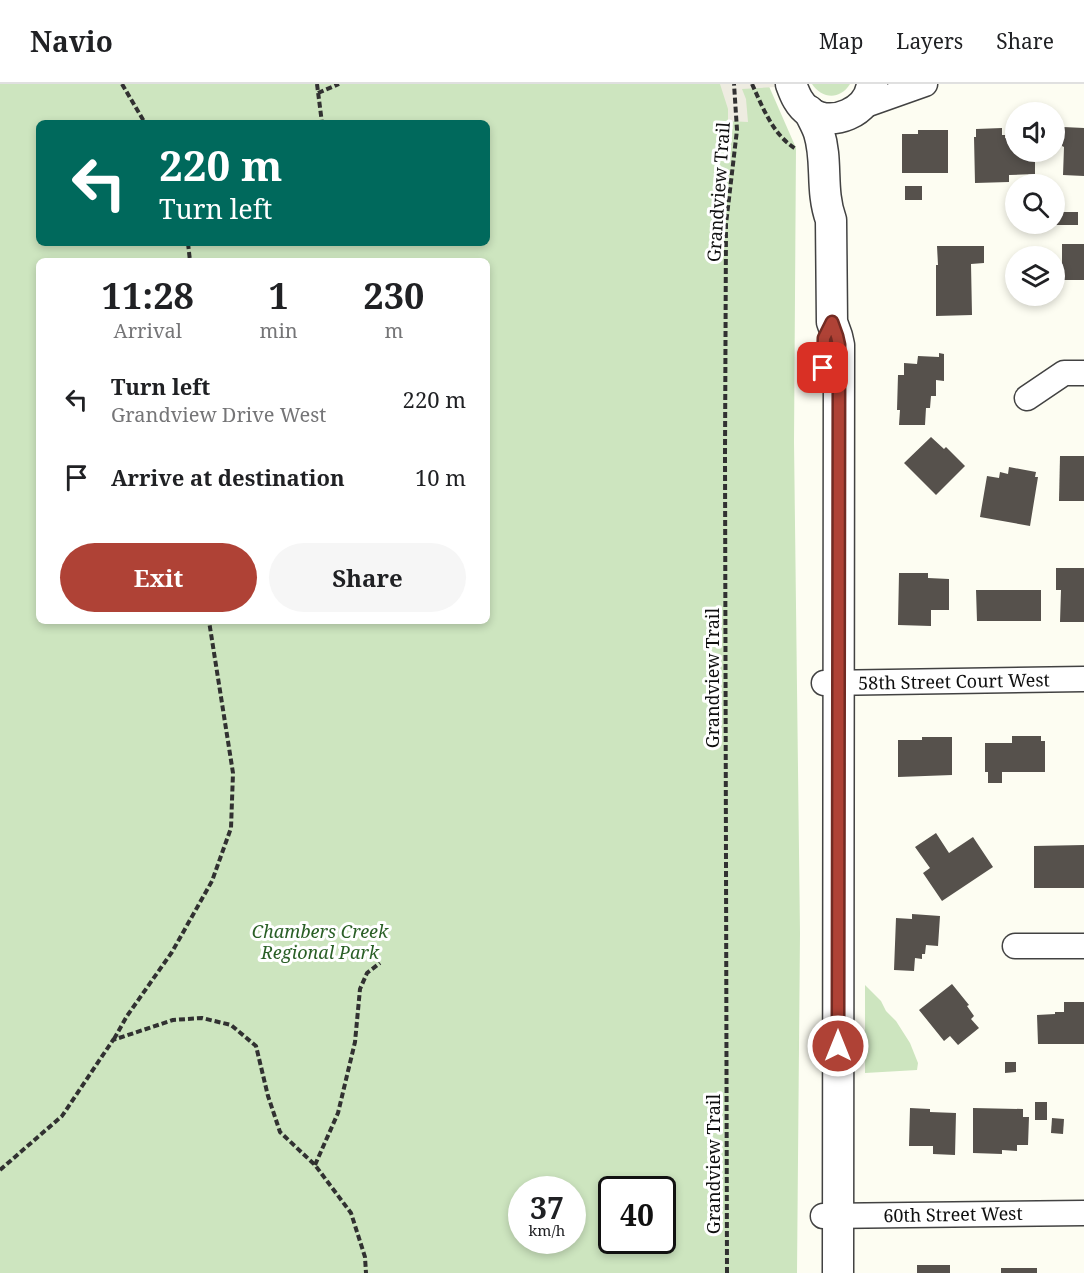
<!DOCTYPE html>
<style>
:root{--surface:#fff;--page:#f6f6f6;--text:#202124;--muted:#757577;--line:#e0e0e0;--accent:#af4236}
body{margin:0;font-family:"Noto Serif",serif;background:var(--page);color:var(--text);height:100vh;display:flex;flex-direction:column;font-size:22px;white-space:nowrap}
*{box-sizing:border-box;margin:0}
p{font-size:20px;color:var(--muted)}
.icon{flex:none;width:33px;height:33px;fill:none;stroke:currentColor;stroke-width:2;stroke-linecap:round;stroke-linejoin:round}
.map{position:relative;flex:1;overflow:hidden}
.details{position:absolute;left:36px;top:174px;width:454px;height:366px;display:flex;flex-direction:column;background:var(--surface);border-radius:9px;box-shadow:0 3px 9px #0003}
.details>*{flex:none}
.banner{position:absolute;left:36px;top:36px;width:454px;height:126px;border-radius:9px;box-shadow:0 3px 9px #0003;background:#00695c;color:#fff;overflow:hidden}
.fabs{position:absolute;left:1005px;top:18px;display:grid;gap:12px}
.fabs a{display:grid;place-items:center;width:60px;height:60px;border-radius:50%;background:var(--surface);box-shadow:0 3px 9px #0003;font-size:30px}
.speed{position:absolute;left:508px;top:1092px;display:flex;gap:12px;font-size:30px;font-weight:700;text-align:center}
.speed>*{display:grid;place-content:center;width:78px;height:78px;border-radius:50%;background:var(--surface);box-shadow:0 3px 9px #0003;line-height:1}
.speed small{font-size:15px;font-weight:400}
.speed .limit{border:3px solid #111;border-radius:9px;background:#fff;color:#111}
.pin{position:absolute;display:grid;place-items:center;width:51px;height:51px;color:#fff;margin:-26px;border-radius:12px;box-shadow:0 3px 9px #0006}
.me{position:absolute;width:66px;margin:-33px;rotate:0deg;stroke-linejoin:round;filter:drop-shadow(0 0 4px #0008)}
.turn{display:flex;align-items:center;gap:21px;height:126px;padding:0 24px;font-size:27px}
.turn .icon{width:78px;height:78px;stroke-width:2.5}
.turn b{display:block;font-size:42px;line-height:51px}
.eta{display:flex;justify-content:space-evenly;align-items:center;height:102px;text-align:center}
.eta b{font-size:36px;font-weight:700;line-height:42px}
.action{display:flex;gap:12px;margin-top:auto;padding:12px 24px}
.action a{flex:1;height:69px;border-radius:36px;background:var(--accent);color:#fff;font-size:24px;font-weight:700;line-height:69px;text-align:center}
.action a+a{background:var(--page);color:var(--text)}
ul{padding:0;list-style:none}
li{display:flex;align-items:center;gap:18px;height:78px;padding:0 24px}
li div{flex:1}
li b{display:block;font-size:22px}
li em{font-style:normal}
header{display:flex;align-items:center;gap:36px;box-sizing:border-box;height:84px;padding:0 30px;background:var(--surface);border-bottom:2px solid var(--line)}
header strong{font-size:28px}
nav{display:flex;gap:33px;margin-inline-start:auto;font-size:21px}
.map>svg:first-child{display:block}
.green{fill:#cde5bf;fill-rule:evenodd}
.plaza{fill:#eeece1}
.building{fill:#56514c}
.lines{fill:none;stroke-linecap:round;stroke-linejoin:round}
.minor-casing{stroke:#424242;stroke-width:27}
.tertiary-casing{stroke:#424242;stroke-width:33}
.path{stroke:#313131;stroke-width:4;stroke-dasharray:6 3;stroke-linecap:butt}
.minor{stroke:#fff;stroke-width:24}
.tertiary{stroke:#fff;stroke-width:30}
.route-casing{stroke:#722b23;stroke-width:15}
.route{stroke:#af4236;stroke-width:10}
.labels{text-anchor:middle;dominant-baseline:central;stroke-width:6;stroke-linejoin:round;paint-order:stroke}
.street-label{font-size:18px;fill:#0f0f0f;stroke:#fff}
.park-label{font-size:18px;font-style:italic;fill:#2a5f26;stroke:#fff}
</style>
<header>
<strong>Navio</strong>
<nav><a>Map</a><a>Layers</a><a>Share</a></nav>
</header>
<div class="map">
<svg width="1084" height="1189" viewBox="0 0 1084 1189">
<rect width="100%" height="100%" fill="#fdfdf2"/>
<g class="green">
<path d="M0,0h768l28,64 -2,294 6,491 -3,340h-797zM39,39h449v120h-449zM39,177h449v360h-449zM522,1106h51v50h-51zM612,1106h51v50h-51z"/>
<path d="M812,0h38c-10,16 -28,15 -38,0z"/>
<polygon points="865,901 881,917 886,927 896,937 910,959 918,979 917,986 865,989"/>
</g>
<polygon class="plaza" points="720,0 775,0 775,3 742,5 746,15 748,38 728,37 728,25"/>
<g class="building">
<polygon points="1063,43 1084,44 1084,92 1063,91 1064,63 1062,62"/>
<polygon points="1002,44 1002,51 1005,51 1005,54 1016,54 1016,68 1035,68 1035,90 1009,91 1009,98 975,99 974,53 976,53 976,45"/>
<polygon points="918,46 948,46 948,89 902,89 902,50 918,50"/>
<rect x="905" y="102" width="17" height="14"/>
<rect x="1054" y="128" width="24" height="13"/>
<rect x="1062" y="160" width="22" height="36"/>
<polygon points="937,162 984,162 984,179 971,180 972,231 936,232 936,181 938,181"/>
<polygon points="939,269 944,270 944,297 936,296 936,312 931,312 930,324 926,324 925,341 899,341 900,326 897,326 898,291 904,291 904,279 917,280 918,272 939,273"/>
<polygon points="931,353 944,365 946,363 965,382 936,411 904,379"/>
<polygon points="1060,372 1084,372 1084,417 1059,417"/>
<polygon points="1009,383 1036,388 1035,393 1038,393 1030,442 980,433 987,392 999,394 1000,388 1008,390"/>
<polygon points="1056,484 1084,484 1084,538 1060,538 1061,506 1056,506"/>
<polygon points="899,489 928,489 928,494 949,495 949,526 931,526 931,542 898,541"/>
<polygon points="976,506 1041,506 1041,537 977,537"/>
<polygon points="1012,652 1041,652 1041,657 1045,657 1045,688 1002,688 1002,699 988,699 988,688 985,688 985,659 1012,659"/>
<polygon points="922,653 952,653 952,691 898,693 898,656 922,656"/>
<polygon points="936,749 949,769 973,753 993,783 942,817 923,789 930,784 915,763"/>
<polygon points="1084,761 1084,804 1034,804 1034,762"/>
<polygon points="912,830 940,832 938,862 926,861 925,870 922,870 922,875 915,874 914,887 894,886 896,834 912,835"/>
<polygon points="952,900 969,921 967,922 974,932 971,935 979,944 958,961 950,952 944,957 919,926"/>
<polygon points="1064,918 1084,918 1084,960 1038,960 1037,931 1055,930 1055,928 1064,928"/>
<polygon points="1005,978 1016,978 1016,988 1005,989"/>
<rect x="1035" y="1018" width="12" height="18"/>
<polygon points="910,1024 930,1025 930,1028 956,1029 955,1071 933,1070 933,1062 909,1062"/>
<polygon points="973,1024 1023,1025 1023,1033 1029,1033 1028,1061 1017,1061 1017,1067 1002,1066 1002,1070 973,1069"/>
<polygon points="1052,1034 1064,1035 1063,1050 1051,1049"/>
<rect x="917" y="1181" width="33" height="8"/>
<rect x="1001" y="1184" width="36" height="5"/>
</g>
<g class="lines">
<g class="minor-casing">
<g id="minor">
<polyline points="860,23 925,0"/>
<polyline points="1027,314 1064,289 1084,289"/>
<polyline points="824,599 1084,595"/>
<polyline points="1015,862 1084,862"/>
<polyline points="823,1132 1084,1129"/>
</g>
</g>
<g class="tertiary-casing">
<g id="tertiary">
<path d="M791,0c4,11 8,21 18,28 23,16 60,0 63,-28"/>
<path d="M809,27c3,7 8,15 10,22 9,28 1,57 12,87l1,102 5,14 2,9 -1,928"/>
</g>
</g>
<g class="path">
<polyline points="122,0 145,39"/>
<polyline points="317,0 322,39"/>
<path d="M752,0c11,24 21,51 44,65"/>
<polyline points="318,9 339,0"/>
<polyline points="188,159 190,177"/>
<polyline points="114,955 127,932 172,868 212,797 231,744 233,689 209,537"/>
<polyline points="315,1081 338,1029 355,958 360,905 367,889 380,879"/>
<polyline points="0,1086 62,1032 113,956 173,936 202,934 231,941 256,962 268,1012 280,1048 315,1081 351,1129 365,1173 366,1189"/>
<polyline points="727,1189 725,372 726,140 737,46 734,0"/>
</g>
<use href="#minor" class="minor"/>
<use href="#tertiary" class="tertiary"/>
</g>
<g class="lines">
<g class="route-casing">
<polyline id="route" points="823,284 824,254 832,238 837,252 839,261 838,962"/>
</g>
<use href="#route" class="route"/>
</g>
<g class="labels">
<g class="street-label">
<text transform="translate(718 108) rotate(-86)">Grandview Trail</text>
<text transform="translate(712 594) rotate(-90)">Grandview Trail</text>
<text transform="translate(954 597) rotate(-1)">58th Street Court West</text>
<text transform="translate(713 1080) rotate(-90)">Grandview Trail</text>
<text transform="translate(953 1130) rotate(-1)">60th Street West</text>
</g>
<g class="park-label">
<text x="320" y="847">Chambers Creek<tspan x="320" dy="21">Regional Park</tspan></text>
</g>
</g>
</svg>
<div class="fabs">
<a><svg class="icon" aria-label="sound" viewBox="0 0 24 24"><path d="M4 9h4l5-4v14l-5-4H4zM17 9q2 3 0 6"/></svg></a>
<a><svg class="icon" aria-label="search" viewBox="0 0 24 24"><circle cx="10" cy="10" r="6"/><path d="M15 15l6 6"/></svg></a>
<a><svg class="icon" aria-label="layers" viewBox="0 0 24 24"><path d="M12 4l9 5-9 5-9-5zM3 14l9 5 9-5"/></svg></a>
</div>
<div class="speed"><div>37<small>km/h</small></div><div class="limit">40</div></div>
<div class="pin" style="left:823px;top:284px;background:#d93025"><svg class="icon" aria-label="arrive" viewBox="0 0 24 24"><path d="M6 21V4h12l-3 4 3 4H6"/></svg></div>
<svg class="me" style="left:838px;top:962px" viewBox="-20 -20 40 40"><circle r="17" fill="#af4236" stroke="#fff" stroke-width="3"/><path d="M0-11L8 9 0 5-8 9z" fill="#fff"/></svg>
<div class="banner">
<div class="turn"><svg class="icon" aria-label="left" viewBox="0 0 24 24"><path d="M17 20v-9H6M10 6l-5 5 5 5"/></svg><div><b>220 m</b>Turn left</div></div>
</div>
<section class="details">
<div class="eta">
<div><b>11:28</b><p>Arrival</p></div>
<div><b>1</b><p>min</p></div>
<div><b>230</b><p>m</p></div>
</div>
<ul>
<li><svg class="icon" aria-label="left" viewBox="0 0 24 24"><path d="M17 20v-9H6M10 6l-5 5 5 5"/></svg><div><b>Turn left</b><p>Grandview Drive West</p></div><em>220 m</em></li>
<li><svg class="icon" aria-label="arrive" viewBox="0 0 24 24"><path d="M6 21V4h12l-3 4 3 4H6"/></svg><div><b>Arrive at destination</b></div><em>10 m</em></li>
</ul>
<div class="action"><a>Exit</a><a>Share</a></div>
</section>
</div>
